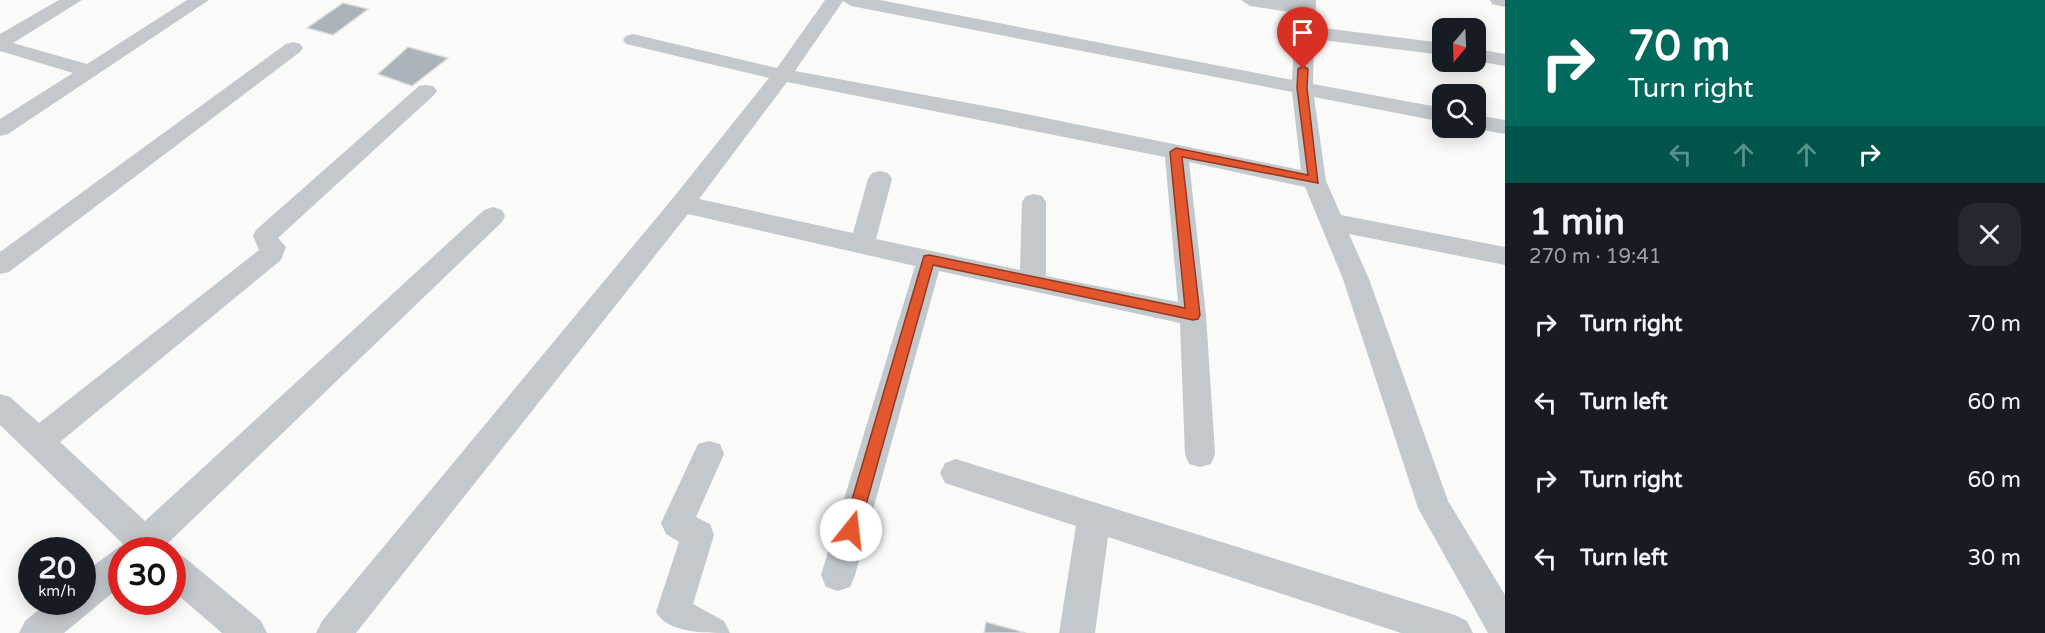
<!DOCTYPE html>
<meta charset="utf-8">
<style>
:root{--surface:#171b24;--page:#242831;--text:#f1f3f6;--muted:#9ea1a6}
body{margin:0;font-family:"Varela Round",sans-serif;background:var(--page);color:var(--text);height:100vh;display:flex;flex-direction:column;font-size:22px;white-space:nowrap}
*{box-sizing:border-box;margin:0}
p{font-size:20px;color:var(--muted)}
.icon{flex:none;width:33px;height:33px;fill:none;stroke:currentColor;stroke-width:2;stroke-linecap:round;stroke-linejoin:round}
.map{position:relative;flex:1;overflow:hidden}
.side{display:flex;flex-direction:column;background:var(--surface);width:540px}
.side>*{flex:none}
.hud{background:#00695c;color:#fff;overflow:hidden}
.needle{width:39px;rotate:199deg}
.fabs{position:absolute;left:1432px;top:18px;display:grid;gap:12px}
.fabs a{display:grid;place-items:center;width:54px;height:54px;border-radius:12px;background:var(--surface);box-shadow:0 3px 15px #0003;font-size:30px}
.speed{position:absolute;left:18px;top:537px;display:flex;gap:12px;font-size:30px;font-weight:700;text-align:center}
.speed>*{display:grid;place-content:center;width:78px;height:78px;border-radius:50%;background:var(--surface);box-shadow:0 3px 15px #0003;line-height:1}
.speed small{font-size:15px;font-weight:400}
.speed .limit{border:9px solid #d22;background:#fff;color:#111}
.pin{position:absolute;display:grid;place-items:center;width:51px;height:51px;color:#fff;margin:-62px -26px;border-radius:50% 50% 50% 0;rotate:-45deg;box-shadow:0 0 6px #0007}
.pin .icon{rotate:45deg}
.me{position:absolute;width:66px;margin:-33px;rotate:16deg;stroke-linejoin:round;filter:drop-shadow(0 0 4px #0008)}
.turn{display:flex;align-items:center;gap:21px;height:126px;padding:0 24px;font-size:27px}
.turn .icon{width:78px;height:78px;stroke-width:2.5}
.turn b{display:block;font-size:42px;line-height:51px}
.lanes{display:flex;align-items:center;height:57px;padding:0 24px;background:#0003;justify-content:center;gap:30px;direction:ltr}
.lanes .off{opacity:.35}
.round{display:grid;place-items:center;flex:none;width:63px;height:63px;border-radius:18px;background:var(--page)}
.head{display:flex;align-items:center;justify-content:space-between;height:102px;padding:0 24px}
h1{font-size:36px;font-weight:800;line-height:45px}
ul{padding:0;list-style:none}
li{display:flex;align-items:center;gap:18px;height:78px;padding:0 24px}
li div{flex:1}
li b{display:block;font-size:22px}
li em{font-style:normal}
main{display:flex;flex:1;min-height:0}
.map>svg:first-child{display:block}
.building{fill:#aab3b9;stroke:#dcdcda;stroke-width:1.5}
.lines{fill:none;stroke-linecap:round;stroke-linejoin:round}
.street{fill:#c3c8cc;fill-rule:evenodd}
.route{fill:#e4572e;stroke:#94391e;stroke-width:1.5}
</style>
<main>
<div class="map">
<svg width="1505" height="633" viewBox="0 0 1505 633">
<rect width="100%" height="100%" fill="#fafaf8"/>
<g class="building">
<polygon points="343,3 368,9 333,35 307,28"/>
<polygon points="408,47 448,58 412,86 378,74"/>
<polygon points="986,622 1026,633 984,633"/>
</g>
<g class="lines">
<g class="street">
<polygon points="59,0 82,0 13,43 87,64 187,0 209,0 8,134 0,136 0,119 73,73 0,51 0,34"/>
<path d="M825,0h55l412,80 4,-67 -46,-7 -9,-6h75l-1,27 128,16v12l-129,-16 -1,45 130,24v14l-129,-25 12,84 15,34 164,32v18l-156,-31 20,45 79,222 57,94v38h-17l-70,-125 -75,-229 -38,-92 -116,-25 17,153 9,139 -4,10 -11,3 -11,-3 -4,-10 -5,-131 -241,-52 -84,304 -5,12 -12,4 -12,-4 -5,-12 94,-309 -227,-52 -332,419h-40l6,-12 351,-423 96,-120 -143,-34 -3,-4 3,-4 7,-2 144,34zM843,1l8,5 441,86 9,78 -300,-61 -206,-38zM787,82l378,75 13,145 -132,-26v-74l-4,-6 -8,-2 -8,2 -4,6 -2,68 -144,-31 16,-60 -4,-6 -8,-2 -8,2 -4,6 -15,54 -154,-34z"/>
<polygon points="1490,0 1505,0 1505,7 1492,4"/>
<polygon points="293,42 300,44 303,48 300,52 9,272 0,274 0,252 286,44"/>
<polygon points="1476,49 1505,54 1505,66 1476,61"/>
<polygon points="426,85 433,86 437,91 433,96 278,238 286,247 281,260 60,442 145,521 484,210 493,207 502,210 505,216 502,222 167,544 169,550 122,550 122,585 64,633 19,633 25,621 48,602 82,602 82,574 123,544 0,425 0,394 10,397 39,423 259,250 253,236 256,230 419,86"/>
<polygon points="1476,115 1505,120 1505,134 1471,128 1476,128"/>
<path d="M709,441l11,3 4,10 -28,63 14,7 4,11 -21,69 31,17 6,12c-27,0 -62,0 -74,-21l23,-70 -13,-8 -5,-11 37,-79z"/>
<polygon points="956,459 1455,615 1467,621 1473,633 1401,633 1108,537 1095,633 1059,633 1076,526 945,483 940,473 945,463"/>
<polygon points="172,552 184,557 261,621 267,633 222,633 172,590"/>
</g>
</g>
<polygon class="route" points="1303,66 1308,69 1307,88 1318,183 1182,157 1200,315 1198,319 1193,320 933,265 859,530 857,535 851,537 845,535 843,530 924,256 929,255 1185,308 1170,152 1176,148 1308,175 1297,88 1298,69"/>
</svg>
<div class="fabs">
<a><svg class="needle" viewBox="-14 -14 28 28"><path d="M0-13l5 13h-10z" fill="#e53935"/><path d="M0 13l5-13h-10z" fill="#9ea1a6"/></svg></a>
<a><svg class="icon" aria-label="search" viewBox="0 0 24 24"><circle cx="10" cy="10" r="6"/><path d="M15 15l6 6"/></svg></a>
</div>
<div class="speed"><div>20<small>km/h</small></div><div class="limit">30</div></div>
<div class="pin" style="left:1303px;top:69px;background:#d93025"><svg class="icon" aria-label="arrive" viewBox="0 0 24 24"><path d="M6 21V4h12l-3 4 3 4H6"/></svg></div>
<svg class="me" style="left:851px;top:530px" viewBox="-20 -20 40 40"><circle r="19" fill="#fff"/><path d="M0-13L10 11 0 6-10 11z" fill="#e4572e"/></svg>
</div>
<section class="side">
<div class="hud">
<div class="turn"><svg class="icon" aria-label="right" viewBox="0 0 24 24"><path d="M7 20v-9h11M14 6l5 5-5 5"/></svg><div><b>70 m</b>Turn right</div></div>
<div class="lanes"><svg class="icon off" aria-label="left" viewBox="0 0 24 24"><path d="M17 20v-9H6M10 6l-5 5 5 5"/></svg><svg class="icon off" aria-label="ahead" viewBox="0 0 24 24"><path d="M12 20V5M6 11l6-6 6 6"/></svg><svg class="icon off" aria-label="ahead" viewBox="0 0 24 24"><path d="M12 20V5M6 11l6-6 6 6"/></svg><svg class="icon" aria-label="right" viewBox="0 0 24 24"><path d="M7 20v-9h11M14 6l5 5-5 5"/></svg></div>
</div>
<div class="head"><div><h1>1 min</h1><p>270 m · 19:41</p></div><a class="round"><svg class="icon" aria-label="close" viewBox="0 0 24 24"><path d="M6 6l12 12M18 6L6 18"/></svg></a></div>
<ul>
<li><svg class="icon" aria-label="right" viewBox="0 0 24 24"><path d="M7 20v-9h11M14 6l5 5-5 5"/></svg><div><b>Turn right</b></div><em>70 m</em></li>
<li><svg class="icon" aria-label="left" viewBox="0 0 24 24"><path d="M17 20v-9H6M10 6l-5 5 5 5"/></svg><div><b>Turn left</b></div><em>60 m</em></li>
<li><svg class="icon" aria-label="right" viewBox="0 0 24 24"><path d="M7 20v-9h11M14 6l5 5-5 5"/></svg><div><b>Turn right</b></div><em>60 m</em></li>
<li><svg class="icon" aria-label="left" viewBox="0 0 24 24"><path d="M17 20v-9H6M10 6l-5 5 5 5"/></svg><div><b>Turn left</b></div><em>30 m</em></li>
</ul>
</section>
</main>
